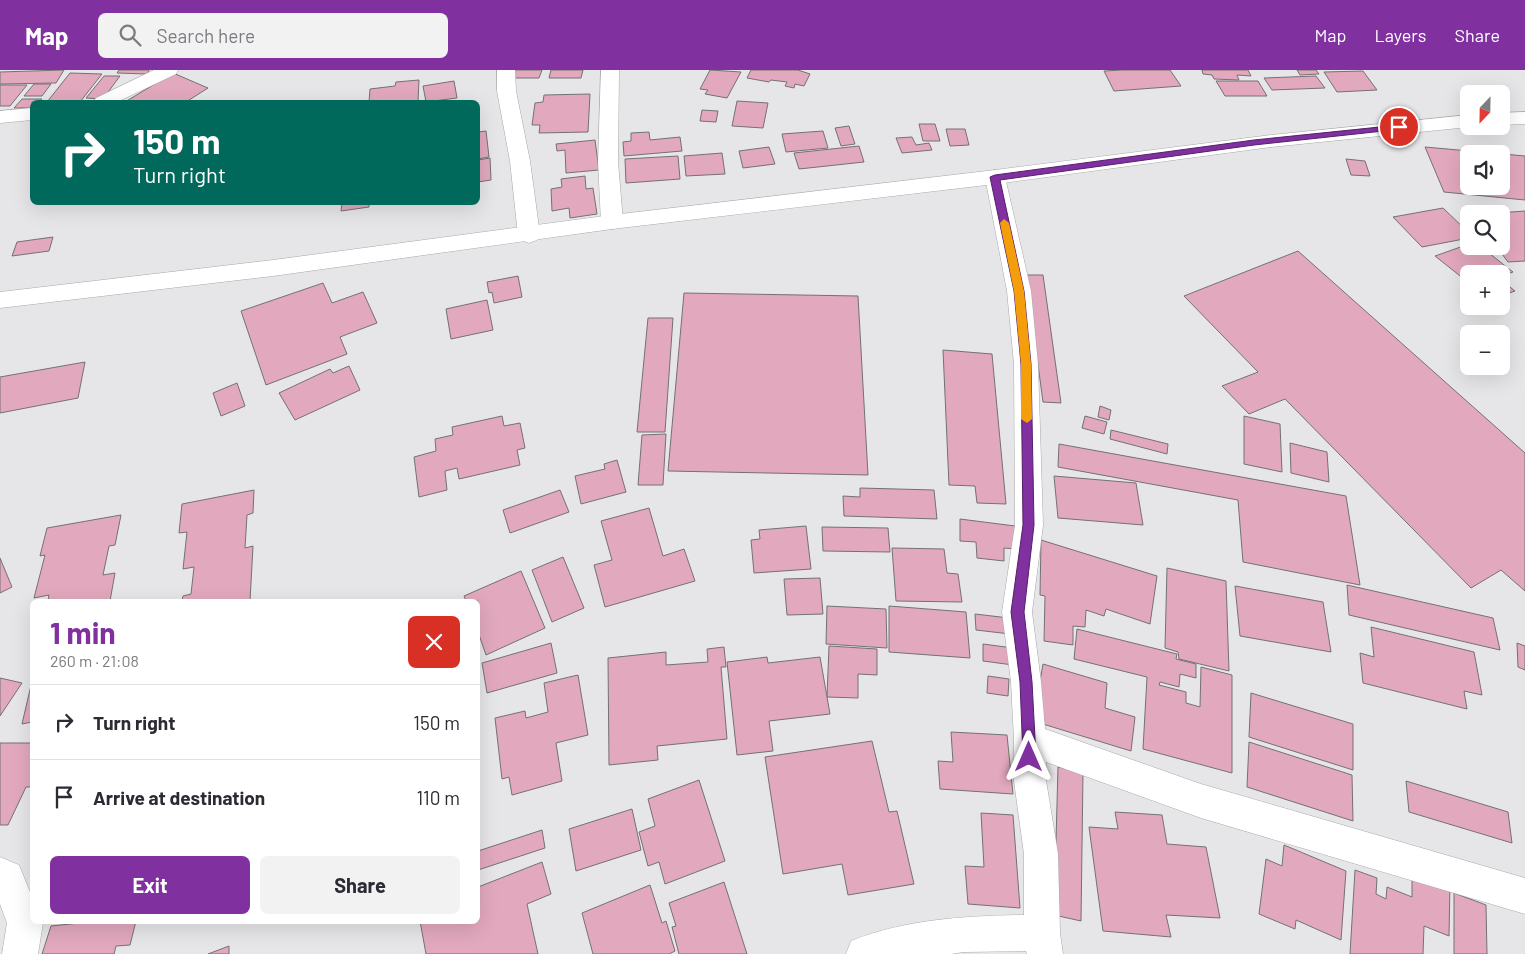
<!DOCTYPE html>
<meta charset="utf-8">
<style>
:root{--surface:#fff;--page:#f2f2f3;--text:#2b2b33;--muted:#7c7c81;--line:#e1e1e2;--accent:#8130a0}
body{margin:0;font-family:Barlow,sans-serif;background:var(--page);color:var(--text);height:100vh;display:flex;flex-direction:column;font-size:19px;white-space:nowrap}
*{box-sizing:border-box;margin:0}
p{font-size:16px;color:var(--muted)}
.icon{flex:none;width:28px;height:28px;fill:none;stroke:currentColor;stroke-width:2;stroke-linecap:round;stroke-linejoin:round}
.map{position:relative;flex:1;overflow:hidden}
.details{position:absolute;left:30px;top:529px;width:450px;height:325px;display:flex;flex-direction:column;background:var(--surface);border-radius:8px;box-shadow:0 5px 20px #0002}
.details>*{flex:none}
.banner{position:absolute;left:30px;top:30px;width:450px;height:105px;border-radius:8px;box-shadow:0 5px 20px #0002;background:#00695c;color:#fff;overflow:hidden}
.needle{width:32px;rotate:202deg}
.buttons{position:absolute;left:1460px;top:15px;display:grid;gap:10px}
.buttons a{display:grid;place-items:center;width:50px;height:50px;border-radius:8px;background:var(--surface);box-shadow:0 5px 20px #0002;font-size:25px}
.pin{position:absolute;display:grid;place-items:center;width:42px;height:42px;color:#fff;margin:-21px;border:2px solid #fff;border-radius:50%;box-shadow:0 1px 5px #0007}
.me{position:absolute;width:55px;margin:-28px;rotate:0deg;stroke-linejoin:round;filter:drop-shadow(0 0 4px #0008)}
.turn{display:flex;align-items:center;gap:18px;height:105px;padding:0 20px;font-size:22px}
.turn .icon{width:65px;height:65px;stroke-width:2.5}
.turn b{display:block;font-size:35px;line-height:42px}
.round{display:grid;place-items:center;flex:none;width:52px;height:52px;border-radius:8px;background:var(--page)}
.head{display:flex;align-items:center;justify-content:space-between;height:85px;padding:0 20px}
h1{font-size:30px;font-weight:700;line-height:38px;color:var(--accent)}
.cta{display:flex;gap:10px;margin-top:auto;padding:10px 20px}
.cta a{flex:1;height:58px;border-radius:8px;background:var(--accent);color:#fff;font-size:20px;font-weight:700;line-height:58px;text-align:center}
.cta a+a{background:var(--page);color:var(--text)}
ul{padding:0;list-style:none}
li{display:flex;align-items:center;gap:15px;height:75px;padding:0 20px;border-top:1px solid var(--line)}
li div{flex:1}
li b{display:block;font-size:19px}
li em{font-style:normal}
header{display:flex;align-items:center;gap:30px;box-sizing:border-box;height:70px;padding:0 25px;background:var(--accent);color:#fff}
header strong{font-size:24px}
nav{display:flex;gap:28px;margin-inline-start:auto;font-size:18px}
.search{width:350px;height:45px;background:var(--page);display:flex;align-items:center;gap:12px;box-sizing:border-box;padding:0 18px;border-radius:8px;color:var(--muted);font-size:19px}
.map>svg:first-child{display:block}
.building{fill:#e2a8bd;stroke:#747172;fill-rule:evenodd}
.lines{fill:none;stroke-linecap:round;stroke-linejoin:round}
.street-casing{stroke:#a8a8ab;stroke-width:1}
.primary-casing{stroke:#a8a8ab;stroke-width:1}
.street{fill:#fff;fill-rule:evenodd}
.primary{fill:#fff;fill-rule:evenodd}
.route{fill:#8130a0;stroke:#541f68}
.slow{fill:#f59e0b}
</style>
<header>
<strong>Map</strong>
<div class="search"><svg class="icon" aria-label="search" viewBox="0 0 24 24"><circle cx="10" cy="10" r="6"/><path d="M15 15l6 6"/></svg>Search here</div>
<nav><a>Map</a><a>Layers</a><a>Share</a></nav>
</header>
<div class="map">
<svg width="1525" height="884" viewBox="0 0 1525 884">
<rect width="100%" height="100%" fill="#e6e6e9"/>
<g class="building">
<polygon points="64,0 56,13 0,14 0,2"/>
<polygon points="119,0 149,0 147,4 117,3"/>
<polygon points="515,0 542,0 539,8 512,8"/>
<polygon points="551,0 583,0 581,8 549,8"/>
<polygon points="710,0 741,2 727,28 705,24 708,20 700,19"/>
<polygon points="751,0 798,0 810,4 804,16 795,14 794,18 785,16 787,12 771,10 769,12 747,8"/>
<polygon points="1123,0 1170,0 1181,16 1114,21 1104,1"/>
<polygon points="1202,0 1248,0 1251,6 1237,5 1239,10 1214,9 1212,5 1203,4"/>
<polygon points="1297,0 1316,0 1319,4 1300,5"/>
<polygon points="1363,1 1377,20 1337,22 1324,2"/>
<polygon points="70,3 102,4 80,32 47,32"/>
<polygon points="173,3 208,18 186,32 125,32"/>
<polygon points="104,6 120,6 103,29 86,28"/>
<polygon points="1316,6 1325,18 1272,20 1264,8"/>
<polygon points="419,10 418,32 369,32 370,19 395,16 396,12"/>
<polygon points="454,11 457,28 426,32 423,16"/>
<polygon points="1216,11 1258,11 1267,26 1225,26"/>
<polygon points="34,14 51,14 42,26 24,26"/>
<polygon points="0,15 27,15 10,36 0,36"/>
<polygon points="590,24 588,62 539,63 540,55 532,55 535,33 543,32 544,25"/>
<polygon points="22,29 42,29 39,32 32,32 32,38 14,38"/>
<polygon points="737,31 768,33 763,58 732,56"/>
<polygon points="702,40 718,41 716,52 700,51"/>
<polygon points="919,54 935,54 940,71 923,71"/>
<polygon points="849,56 855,74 841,76 835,58"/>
<polygon points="946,59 965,59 969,75 950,76"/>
<polygon points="486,61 489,87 478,89 478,62"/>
<polygon points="823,61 828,78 786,82 782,64"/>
<polygon points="649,62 650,70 680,67 682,81 624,86 623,72 631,71 631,63"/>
<polygon points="912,67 916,75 929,73 932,80 902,83 896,68"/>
<polygon points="595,70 599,100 566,103 565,80 557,81 556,74"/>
<polygon points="859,76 864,92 799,99 794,83"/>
<polygon points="769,77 775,94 743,98 739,81"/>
<path d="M1425,77l100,9v44l-81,-8zM1469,84h32v32h-32z"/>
<polygon points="722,83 725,104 686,106 684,86"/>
<polygon points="678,86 680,109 626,113 625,89"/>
<polygon points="490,88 491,110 478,112 478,90"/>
<polygon points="1346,89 1365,91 1370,106 1351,105"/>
<polygon points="585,106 586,119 593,118 597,144 570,148 569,138 552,141 551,119 562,117 561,109"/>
<polygon points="342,132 369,132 369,137 341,141"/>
<polygon points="1443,138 1469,163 1469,168 1422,177 1393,147"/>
<polygon points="1525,141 1525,191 1508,192 1496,176 1501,176 1501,167 1503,167 1501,164 1501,144 1484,144"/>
<polygon points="53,167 49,181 12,186 17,172"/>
<polygon points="1469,174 1469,176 1480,176 1513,202 1501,206 1501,204 1469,204 1469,213 1435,186"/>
<polygon points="1298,181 1525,383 1525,521 1501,500 1471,518 1285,329 1249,344 1222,316 1258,302 1184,226"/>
<polygon points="1026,205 1043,205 1061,333 1043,332"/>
<polygon points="518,206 522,227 494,233 492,222 489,223 487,212"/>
<polygon points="1501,210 1515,221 1501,226"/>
<polygon points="323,213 332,233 363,222 377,253 340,267 347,284 266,315 241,241"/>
<polygon points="684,223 858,226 868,405 668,401"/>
<polygon points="487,230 493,260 451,269 446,239"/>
<polygon points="648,248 673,248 665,362 637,362"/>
<polygon points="943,280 992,284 1006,434 977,433 975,416 949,415"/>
<polygon points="85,292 78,328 0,343 0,307"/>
<polygon points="349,296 360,320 295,350 279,323 330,299 333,303"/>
<polygon points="237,313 245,336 221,346 213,323"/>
<polygon points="1100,336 1111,340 1109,350 1098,347"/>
<polygon points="502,346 504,356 520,353 525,378 517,380 520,395 459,409 457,398 445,401 447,420 419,427 414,387 436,381 435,369 453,365 452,357"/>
<polygon points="1085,346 1107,352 1104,364 1082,358"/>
<polygon points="1244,346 1280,354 1282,402 1244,394"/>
<polygon points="1111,360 1168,374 1167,384 1110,369"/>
<polygon points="666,364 663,415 638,415 642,365"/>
<polygon points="1290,373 1327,382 1329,412 1291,403"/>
<polygon points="1059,374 1346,426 1360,515 1243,492 1238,430 1058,397"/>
<polygon points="617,390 626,422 581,434 575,406 605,399 604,394"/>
<polygon points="1054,406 1136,413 1143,455 1058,448"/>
<polygon points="860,418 934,420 937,449 844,446 843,426 860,427"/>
<polygon points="254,420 253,443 247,445 245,478 253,476 250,531 182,531 183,526 191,524 194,497 183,499 187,462 179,463 182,434"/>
<polygon points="560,420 569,442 510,463 503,440"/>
<polygon points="649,438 663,486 684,479 695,511 605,537 594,495 612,490 601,451"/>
<polygon points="121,445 115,475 109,476 103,505 115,503 110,531 48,531 49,525 34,528 45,485 40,486 47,458"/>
<polygon points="960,449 1015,456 1016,479 1004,478 1004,491 977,488 976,472 960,471"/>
<polygon points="806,456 811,499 754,503 751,470 760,469 759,460"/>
<polygon points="822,457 888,458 890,482 823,481"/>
<polygon points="1041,470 1157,506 1150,554 1106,539 1104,546 1086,540 1085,557 1073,556 1073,575 1044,571 1045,526 1040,525"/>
<polygon points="892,478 944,479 947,503 958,504 962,532 896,531"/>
<polygon points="563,487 584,538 552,552 532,500"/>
<polygon points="0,488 12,517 0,523"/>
<polygon points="1167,498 1226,511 1229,601 1179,589 1178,582 1165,578"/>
<polygon points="521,501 545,558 486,585 478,562 478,531 466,531 464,526"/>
<polygon points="820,508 823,544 787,545 784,509"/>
<polygon points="1347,515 1493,548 1500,580 1349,545"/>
<polygon points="1235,516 1323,532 1331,582 1240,566"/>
<polygon points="827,536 886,539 887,578 826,574"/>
<polygon points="889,536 966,542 970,588 889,582"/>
<polygon points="975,544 1009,548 1010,564 976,560"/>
<polygon points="1371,557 1474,582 1482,625 1464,621 1467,639 1363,613 1360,583 1374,587"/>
<polygon points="1077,559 1177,584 1176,589 1196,594 1196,608 1180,604 1179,617 1160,612 1159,615 1186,622 1186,633 1200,637 1201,597 1232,605 1232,703 1143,679 1147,607 1074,589"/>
<polygon points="551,573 557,603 487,623 482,593"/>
<polygon points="1517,573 1525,576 1525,600 1518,597"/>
<polygon points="983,574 1013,578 1013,595 983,591"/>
<polygon points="829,576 877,579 877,605 858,604 858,628 827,627"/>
<polygon points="724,577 726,597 721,597 727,669 657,676 658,690 609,695 608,588 666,582 666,595 708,592 707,579"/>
<polygon points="767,587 768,593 820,587 830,644 769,651 773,681 737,685 727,592"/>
<polygon points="1043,594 1107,613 1105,638 1135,647 1131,681 1033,651"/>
<polygon points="578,605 588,665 556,673 562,711 512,725 509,707 502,709 495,648 525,641 526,648 548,642 544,613"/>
<polygon points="988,606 1009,609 1008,626 987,623"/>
<polygon points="0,608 22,613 0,646"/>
<polygon points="32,611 32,652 22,654"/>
<polygon points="1251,623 1353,654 1353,700 1249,667"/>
<polygon points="951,662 1007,665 1013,724 940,719 938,691 953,692"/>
<polygon points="872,671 889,742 897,741 914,814 848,825 842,794 783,804 765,687"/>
<polygon points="1249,672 1352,705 1353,751 1247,717"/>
<polygon points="0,673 32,673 32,717 26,717 8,755 0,755"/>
<polygon points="1058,697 1083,702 1081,851 1054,845"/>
<polygon points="699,710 725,791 665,814 659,792 648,796 639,762 655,756 648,729"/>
<polygon points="1406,711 1508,742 1512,773 1409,742"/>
<polygon points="632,739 641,780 576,801 569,759"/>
<polygon points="1115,742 1162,745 1167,774 1206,777 1220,848 1166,845 1171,867 1103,861 1089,757 1118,759"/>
<polygon points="981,743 1013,745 1020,838 968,834 965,796 984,797"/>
<polygon points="542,760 545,778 478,800 478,781"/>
<polygon points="1284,775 1346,801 1341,870 1296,850 1295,859 1259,844 1266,789 1282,796"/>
<polygon points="542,792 551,824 527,834 538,884 426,884 420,851 478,851 478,817"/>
<polygon points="1412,798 1450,813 1449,866 1424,856 1423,884 1350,884 1355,800 1377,808 1376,824 1386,829 1387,817 1412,827"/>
<polygon points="724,812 747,884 679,884 672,857 676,856 669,833"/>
<polygon points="650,815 662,853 666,851 675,881 669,884 593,884 582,843"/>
<polygon points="1454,823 1486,835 1487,884 1454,884"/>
<polygon points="99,851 136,851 130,875 116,876 114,884 42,884 51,856"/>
<polygon points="229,876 229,884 208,884"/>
</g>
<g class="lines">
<g class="street-casing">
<g id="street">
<polygon points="154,0 178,0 176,4 117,32 93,32 96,28"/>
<polygon points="497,0 515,0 516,21 530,91 540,165 537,170 529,173 521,170 518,165 510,91 497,21"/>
<polygon points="601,0 619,0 618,92 623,152 620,157 612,159 604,157 601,152 598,92"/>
<polygon points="32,38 32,50 0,53 0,41"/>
<path d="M995,100l7,2 3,5 26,114 7,73 5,161 -11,87 9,70 4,47 156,55 324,94v36l-324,-96 -155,-56 -1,12 13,80 2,79 3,21h-36l-1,-3 -62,1 -13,2h-105l5,-13c55,-22 115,-25 173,-26v-61l-11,-80 1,-34 -3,-58 -9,-70 13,-87 -1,-161 -7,-73 -22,-114 3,-5z"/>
<polygon points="0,787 19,795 32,827 32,851 42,851 43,853 38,884 2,884 7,853 0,834"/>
</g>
</g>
<g class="primary-casing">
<g id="primary">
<polygon points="1525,42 1525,54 1501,55 1501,43"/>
<polygon points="1469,45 1469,56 1472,56 1469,57 1271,77 995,114 612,159 273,206 0,238 0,222 273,190 612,145 995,100 1271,65"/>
</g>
</g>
<use href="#street" class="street"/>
<use href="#primary" class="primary"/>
</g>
<polygon class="route" points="1399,55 1403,57 1402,59 1254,75 1000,110 1024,221 1031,294 1034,455 1024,542 1032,612 1036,687 1034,692 1029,694 1025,692 1023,687 1020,612 1011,542 1023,455 1021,294 1014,221 990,107 995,105 1254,70"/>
<polygon class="slow" points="1004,149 1009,153 1024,221 1031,294 1032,349 1027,353 1021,349 1021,294 1014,221 1000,153"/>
</svg>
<div class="buttons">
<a><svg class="needle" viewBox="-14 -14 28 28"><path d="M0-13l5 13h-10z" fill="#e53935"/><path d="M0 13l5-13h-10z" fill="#7c7c81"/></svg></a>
<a><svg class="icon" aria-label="sound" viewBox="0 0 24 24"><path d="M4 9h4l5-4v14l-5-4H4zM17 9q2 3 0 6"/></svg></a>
<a><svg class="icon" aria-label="search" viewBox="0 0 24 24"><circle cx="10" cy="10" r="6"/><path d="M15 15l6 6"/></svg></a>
<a>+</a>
<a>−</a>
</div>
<div class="pin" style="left:1399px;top:57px;background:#d93025"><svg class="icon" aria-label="arrive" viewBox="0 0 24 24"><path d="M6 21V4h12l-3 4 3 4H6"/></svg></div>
<svg class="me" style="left:1029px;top:687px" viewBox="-20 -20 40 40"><path d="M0-17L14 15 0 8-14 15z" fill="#8130a0" stroke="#fff" stroke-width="4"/></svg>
<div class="banner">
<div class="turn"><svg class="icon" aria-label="right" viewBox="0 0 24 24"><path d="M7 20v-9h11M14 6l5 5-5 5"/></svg><div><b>150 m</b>Turn right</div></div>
</div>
<section class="details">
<div class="head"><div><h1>1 min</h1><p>260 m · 21:08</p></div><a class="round" style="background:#d93025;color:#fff"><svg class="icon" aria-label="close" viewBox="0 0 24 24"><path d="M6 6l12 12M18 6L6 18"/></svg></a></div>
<ul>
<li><svg class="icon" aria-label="right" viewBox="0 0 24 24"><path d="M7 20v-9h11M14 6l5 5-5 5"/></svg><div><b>Turn right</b></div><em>150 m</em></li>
<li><svg class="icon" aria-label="arrive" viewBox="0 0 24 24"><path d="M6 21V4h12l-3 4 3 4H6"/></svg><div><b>Arrive at destination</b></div><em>110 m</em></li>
</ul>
<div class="cta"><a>Exit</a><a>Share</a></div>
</section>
</div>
